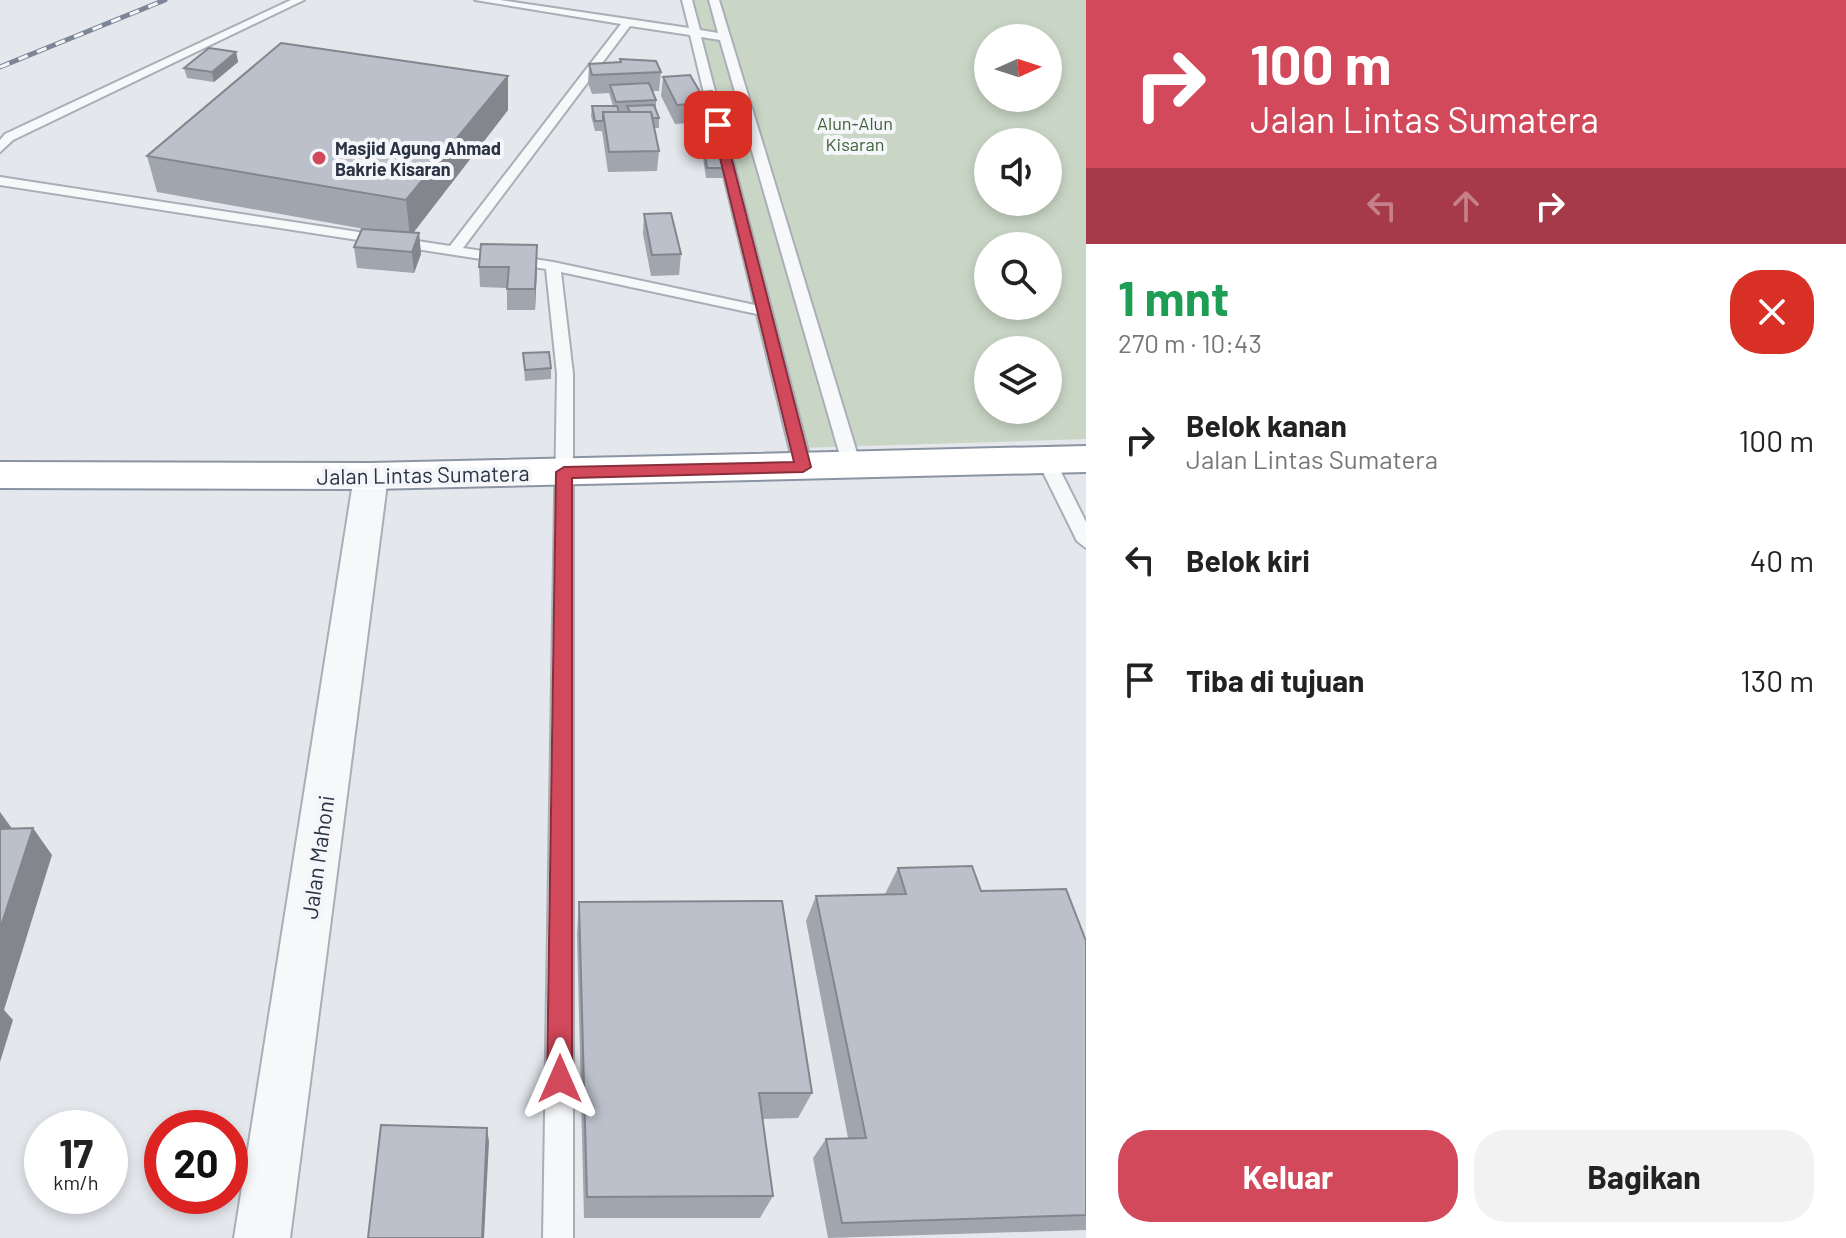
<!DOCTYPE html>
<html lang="id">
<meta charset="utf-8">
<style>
:root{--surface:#fff;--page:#f2f2f2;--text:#222;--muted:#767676;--accent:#d1495b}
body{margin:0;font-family:Barlow,sans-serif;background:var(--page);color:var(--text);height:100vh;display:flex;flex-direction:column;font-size:30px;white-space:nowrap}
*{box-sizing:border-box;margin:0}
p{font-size:26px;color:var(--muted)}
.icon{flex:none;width:44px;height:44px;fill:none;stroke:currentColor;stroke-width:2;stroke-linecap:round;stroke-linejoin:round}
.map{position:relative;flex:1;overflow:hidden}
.side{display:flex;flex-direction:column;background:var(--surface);width:760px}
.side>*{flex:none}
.banner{background:#d1495b;color:#fff;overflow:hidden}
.needle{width:52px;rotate:87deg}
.controls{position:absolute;left:974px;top:24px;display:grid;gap:16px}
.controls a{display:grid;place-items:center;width:88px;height:88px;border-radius:50%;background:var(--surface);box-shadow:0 4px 12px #0003;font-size:40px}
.speed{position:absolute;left:24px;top:1110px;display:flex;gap:16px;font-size:40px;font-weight:700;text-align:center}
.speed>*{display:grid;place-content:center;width:104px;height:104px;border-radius:50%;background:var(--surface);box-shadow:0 4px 12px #0003;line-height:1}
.speed small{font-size:20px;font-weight:400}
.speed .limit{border:12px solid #d22;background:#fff;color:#111}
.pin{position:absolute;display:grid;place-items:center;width:68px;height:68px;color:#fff;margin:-34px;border-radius:16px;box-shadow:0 4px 12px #0006}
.me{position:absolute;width:88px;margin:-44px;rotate:0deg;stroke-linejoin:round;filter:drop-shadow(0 0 6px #0008)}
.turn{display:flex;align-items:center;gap:28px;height:168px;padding:0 32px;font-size:36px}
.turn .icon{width:104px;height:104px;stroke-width:2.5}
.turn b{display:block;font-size:56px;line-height:68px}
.lanes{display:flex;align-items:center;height:76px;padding:0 32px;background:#0003;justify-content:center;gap:40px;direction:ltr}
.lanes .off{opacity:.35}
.round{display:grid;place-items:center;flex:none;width:84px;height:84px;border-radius:32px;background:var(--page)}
.headline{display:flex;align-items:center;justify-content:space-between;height:136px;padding:0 32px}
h1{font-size:48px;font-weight:700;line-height:60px;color:#1e9e55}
.cta{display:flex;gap:16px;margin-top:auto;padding:16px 32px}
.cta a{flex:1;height:92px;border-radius:32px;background:var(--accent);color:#fff;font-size:32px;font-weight:700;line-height:92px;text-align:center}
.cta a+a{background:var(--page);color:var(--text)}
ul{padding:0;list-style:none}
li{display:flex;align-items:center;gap:24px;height:120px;padding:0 32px}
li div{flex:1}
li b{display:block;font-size:30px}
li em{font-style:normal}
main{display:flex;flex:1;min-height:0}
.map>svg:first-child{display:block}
.green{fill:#c9d6c5;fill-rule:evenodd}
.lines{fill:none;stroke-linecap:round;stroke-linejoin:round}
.lane-casing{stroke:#a9aeb7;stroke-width:4}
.street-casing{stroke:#a9aeb7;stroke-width:4}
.highway-casing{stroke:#8b94a3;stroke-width:4}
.lane{fill:#f7f8fa;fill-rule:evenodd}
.street{fill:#f7f8fa;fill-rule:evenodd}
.highway{fill:#fff;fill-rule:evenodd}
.rail-casing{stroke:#7d8696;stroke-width:5}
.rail{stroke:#f4f6f9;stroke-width:3;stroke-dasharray:10;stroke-linecap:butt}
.wall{fill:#a1a5ae}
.shaded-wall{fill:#83868d}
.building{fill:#bbc0ca;stroke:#83868d;stroke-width:2}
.route{fill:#d1495b;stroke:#882f3b;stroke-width:2}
.poi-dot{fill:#d1495b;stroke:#f4f6f9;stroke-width:3}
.labels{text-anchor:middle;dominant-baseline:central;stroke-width:8;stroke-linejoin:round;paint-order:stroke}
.far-park-label{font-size:18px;fill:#3f6138;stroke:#f4f6f9}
.far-poi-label{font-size:18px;font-weight:bold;fill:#2b3445;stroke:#f4f6f9;text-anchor:start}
.street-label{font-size:22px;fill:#2b3445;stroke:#f4f6f9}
</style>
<main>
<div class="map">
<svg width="1086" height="1238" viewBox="0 0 1086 1238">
<rect width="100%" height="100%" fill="#e4e7ec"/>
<path class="green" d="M681,0h405v439l-286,9zM988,38h60v60h-60zM988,142h60v60h-60zM988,246h60v60h-60zM988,350h60v60h-60z"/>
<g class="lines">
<g class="lane-casing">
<g id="lane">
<polygon points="291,0 304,0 13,140 0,152 0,140 5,134"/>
<path d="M475,0h25l189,28 -7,-28h10l8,30 18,3 -9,-33h10l142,466 -9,6 -9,-6 -123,-426 -19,-3 111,430 -9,6 -9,-6 -37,-153 -196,-42 12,102v864h-30l14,-864 -11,-105 -546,-84v-8l450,69 171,-222zM630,26l60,9 65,270 -202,-43 -90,-14z"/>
<polygon points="1046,454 1055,460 1086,522 1086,548 1077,541 1037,460"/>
</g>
</g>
<g class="street-casing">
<polygon id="street" points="371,465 383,468 388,476 290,1238 234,1238 354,476 359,468"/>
</g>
<g class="highway-casing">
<polygon id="highway" points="1086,446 1086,472 371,489 0,488 0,462 371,463"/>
</g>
<use href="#lane" class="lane"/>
<use href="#street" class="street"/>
<use href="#highway" class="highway"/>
<g class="rail-casing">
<polyline id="rail" points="0,67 165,0"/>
</g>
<use href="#rail" class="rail"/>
</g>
<g class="wall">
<polygon points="236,52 238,62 214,82 187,78 184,68"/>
<polygon points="620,59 661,72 659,91 652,91 656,100 656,109 659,118 659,128 654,128 659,151 657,171 608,172 602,131 595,131 591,116 592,106 613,106 609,93 592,94 588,83 589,64 620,62"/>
<polygon points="508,76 508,110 413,233 419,233 421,254 414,273 357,268 354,247 364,229 157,192 147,156"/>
<polygon points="663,77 719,102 716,121 675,124 661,96"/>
<polygon points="704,147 726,168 724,178 706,178 703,158"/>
<polygon points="644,214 681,254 679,275 651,276 643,234"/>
<polygon points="537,266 535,310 507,310 507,288 480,287 479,267"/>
<polygon points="523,353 551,368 551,379 525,381"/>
<polygon points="898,868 981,891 1086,941 1086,1230 828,1238 813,1158 826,1139 848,1138 806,921 816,896 885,894"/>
<polygon points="579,902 812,1093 798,1118 763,1119 773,1196 760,1218 584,1218 577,934"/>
</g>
<g class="shaded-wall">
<polygon points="236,52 238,62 214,82 212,72"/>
<polygon points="508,76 508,110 410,237 406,200"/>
<polygon points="419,233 421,254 414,273 412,252"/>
<polygon points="537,245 537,266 535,310 535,289"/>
<polygon points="0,812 13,830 0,851"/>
<polygon points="33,828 52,855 4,1010 13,1020 0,1062 0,929"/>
<polygon points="487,1128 489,1142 484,1238 482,1238"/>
</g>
<g class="building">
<polygon points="281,43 508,76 406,200 147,156"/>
<polygon points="209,48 236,52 212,72 184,68"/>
<polygon points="620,59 656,61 661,72 592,75 589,64 621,62"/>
<polygon points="690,75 700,92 712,91 719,102 677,105 663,77"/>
<polygon points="649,83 656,100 616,102 610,85"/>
<polygon points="654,105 659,118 652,118 651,112 630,112 627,106"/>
<polygon points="592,106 617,106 619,112 603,112 603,121 595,121"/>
<polygon points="603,112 651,112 659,151 609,152"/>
<polygon points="704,147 722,148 726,168 707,168"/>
<polygon points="671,213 681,254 652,255 644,214"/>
<polygon points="362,229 419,233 412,252 354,247"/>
<polygon points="481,244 537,245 535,289 507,289 509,267 479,267"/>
<polygon points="549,352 551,368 525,370 523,353"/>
<polygon points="33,828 0,929 0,829"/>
<polygon points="972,866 981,891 1066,889 1086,941 1086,1215 842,1223 826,1139 866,1138 816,896 906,894 898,868"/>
<polygon points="782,901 812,1093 759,1093 773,1196 587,1197 579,902"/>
<polygon points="381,1125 487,1128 482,1238 368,1238"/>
</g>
<polygon class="route" points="718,122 723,125 811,467 803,472 572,478 572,1079 569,1087 560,1091 551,1087 547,1079 556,472 564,467 794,462 712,125"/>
<circle class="poi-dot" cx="319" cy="158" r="8"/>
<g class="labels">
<g class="far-park-label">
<text x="855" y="123">Alun-Alun<tspan x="855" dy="21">Kisaran</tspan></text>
</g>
<g class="far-poi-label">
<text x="335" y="148">Masjid Agung Ahmad<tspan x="335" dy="21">Bakrie Kisaran</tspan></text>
</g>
<g class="street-label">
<text transform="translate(423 474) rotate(-1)">Jalan Lintas Sumatera</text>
<text transform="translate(317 857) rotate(-82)">Jalan Mahoni</text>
</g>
</g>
</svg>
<div class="controls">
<a><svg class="needle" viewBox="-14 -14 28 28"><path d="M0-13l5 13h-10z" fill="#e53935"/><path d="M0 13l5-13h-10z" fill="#767676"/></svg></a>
<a><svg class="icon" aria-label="sound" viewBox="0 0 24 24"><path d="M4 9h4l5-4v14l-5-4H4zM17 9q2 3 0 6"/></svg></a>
<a><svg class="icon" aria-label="search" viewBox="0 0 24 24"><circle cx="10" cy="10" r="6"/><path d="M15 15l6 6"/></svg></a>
<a><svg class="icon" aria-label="layers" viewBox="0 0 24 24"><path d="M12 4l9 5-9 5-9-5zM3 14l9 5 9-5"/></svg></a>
</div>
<div class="speed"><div>17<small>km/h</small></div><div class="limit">20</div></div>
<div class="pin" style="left:718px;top:125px;background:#d93025"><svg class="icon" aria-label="arrive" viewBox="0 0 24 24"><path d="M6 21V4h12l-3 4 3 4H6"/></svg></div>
<svg class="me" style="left:560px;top:1079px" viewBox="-20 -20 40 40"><path d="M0-17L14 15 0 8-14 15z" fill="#d1495b" stroke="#fff" stroke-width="4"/></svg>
</div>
<section class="side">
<div class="banner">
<div class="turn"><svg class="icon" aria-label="right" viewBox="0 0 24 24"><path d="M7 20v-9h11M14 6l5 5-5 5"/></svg><div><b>100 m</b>Jalan Lintas Sumatera</div></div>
<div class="lanes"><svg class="icon off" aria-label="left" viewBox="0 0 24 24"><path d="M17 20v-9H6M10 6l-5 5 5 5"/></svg><svg class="icon off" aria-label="ahead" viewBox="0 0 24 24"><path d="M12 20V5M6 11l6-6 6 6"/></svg><svg class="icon" aria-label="right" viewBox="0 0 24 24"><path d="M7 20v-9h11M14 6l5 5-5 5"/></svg></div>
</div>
<div class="headline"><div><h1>1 mnt</h1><p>270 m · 10:43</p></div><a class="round" style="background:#d93025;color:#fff"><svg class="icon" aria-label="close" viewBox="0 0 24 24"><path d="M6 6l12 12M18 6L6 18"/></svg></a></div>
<ul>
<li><svg class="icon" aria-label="right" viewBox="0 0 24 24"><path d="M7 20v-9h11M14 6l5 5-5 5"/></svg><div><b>Belok kanan</b><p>Jalan Lintas Sumatera</p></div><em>100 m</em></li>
<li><svg class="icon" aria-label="left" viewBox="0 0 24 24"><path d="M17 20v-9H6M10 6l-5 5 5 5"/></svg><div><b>Belok kiri</b></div><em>40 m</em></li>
<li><svg class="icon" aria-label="arrive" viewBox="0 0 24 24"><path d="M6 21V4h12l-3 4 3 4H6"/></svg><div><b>Tiba di tujuan</b></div><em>130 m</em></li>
</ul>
<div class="cta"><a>Keluar</a><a>Bagikan</a></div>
</section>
</main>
